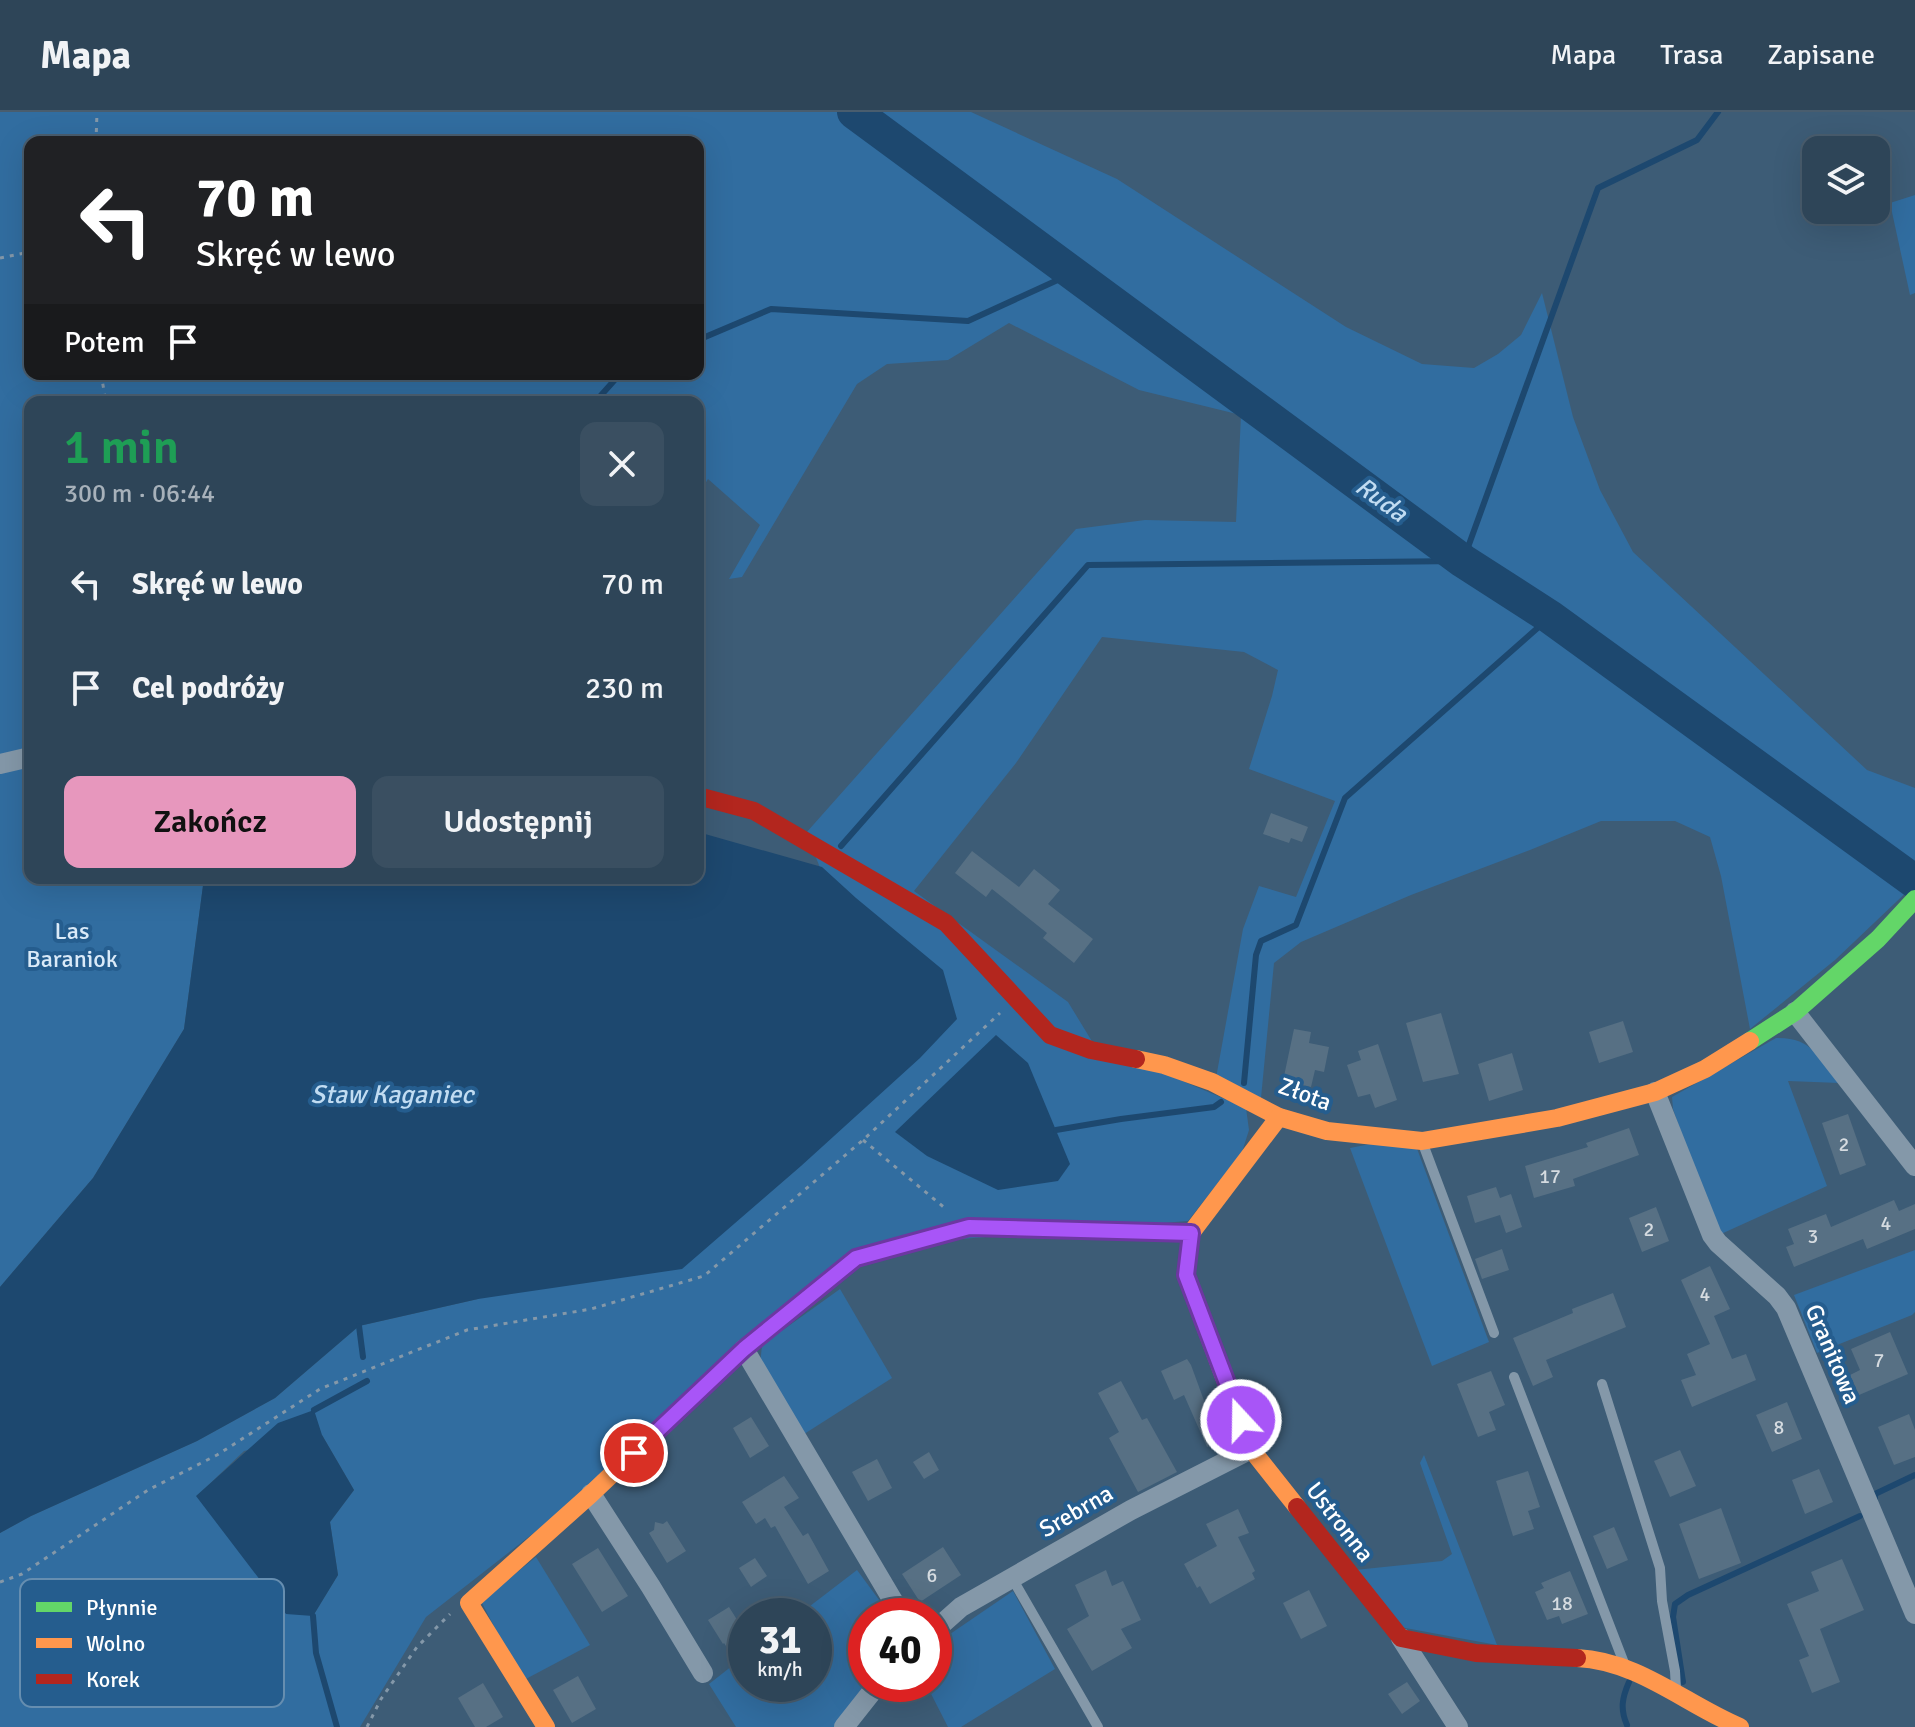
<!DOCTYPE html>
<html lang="pl">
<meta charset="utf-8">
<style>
:root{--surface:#2e4558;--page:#3a4f61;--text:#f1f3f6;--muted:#a7b1ba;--line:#495d6e;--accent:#e797bd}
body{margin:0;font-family:Signika,sans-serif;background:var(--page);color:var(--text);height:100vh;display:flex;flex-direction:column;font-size:30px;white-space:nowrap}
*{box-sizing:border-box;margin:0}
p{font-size:26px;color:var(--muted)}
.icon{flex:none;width:44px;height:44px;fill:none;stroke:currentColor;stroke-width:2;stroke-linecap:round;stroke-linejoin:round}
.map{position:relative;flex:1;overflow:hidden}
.details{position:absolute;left:24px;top:284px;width:680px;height:488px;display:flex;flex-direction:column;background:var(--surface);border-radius:16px;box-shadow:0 8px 32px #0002,0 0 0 2px var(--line)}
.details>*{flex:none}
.banner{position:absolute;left:24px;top:24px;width:680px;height:244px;border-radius:16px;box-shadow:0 8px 32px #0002,0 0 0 2px var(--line);background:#202124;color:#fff;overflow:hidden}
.fabs{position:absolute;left:1802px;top:24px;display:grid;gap:16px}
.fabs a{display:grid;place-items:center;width:88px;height:88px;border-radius:16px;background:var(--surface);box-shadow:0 8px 32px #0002,0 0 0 2px var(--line);font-size:40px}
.speed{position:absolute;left:728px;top:1486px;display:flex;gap:16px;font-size:40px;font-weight:700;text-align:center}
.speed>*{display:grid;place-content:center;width:104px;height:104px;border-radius:50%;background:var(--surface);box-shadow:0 8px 32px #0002,0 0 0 2px var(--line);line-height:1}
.speed small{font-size:20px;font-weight:400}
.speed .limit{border:12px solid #d22;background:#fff;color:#111}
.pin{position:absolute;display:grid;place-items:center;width:68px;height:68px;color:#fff;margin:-34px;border:4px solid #fff;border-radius:50%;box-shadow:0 2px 8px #0007}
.me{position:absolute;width:88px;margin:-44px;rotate:339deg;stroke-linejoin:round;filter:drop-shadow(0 0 6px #0008)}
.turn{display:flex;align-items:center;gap:28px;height:168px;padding:0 40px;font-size:36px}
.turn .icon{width:104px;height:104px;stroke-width:2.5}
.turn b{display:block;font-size:56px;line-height:68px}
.then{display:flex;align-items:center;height:76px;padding:0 40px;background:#0003;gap:16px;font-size:30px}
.round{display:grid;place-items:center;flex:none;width:84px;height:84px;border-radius:16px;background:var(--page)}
.headline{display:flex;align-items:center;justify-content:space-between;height:136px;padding:0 40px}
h1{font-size:48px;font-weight:600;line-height:60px;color:#1e9e55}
.cta{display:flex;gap:16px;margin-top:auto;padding:16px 40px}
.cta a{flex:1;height:92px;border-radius:16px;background:var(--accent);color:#111;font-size:32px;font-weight:600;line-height:92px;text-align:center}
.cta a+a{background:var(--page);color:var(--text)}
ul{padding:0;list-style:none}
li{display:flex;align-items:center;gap:24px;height:104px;padding:0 40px}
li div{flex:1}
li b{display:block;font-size:30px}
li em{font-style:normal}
header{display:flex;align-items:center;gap:48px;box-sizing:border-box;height:112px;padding:0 40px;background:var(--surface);border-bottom:2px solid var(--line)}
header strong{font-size:38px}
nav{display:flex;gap:44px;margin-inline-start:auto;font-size:28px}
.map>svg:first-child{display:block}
.green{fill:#316da0;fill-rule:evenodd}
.water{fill:#1d486f}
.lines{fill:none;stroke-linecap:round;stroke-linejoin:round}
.stream{stroke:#1d486f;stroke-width:6}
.river{stroke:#1d486f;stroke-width:34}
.building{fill:#577084}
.path{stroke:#8498a9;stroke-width:3;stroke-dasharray:4 6;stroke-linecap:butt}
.lane{stroke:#8498a9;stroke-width:10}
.street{stroke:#8498a9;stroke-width:20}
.fast{stroke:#63d668;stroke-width:18}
.slow{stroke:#ff974d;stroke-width:18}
.jam{stroke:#b3261e;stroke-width:18}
.route-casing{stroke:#6d37a1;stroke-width:20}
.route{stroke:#a855f7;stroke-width:14}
.labels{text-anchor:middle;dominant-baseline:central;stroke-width:8;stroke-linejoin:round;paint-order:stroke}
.number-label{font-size:20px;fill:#d5dbe0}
.park-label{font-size:24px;fill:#daeaf8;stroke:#255d8e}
.street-label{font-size:24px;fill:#fff;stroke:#255d8e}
.water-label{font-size:26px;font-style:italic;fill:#c1dcf2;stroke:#255d8e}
.key{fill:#255d8e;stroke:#668eb0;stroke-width:2}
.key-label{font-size:22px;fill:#fff}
</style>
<header>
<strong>Mapa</strong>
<nav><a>Mapa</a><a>Trasa</a><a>Zapisane</a></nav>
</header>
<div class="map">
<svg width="1915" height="1615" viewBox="0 0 1915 1615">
<rect width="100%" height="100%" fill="#3d5c76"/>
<g class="green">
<path d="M0,0h971l146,67 229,148 76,37 52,4 24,-14 23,-19 21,-42 31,124 27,73 33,62 234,218 48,18v96l-80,76 -85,69 -29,-153 -11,-39 -35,-16h-74l-71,29 -119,45 -110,47 -27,21 -13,135 -45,-20 27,-149 16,-43 37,11 39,-96 -86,-32 23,-73 6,-26 -34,-18 -142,-15 -86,126 -102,128 154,111 25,41 153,65 3,22 -7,22 -54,69 -329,26 -296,263 -137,107 -66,110h-360v-194l31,-17 166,-75 78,-43 84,-72 119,-27 343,-429 -15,-37 270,-304 69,-9 91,2 5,-107 -102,-25 -130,-67 -61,37 -61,4 -30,20 -115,193 -13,2 31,-54 -52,-46 -10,16v-93h-668v476h174l-20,151 -91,149 -93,109zM30,30h668v232h-668zM322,1323l32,55 -24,32 8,53 -25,41 -116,-120 47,-45z"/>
<polygon points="1915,83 1915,181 1910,183 1890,91"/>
<path d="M1776,926c36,-1 43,20 64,45l-52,-2 39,105 -106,48 -14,-27 -34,-98 -1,-12z"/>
<polygon points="1375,1031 1416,1034 1489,1230 1432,1254 1350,1036"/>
<polygon points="1915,1138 1915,1200 1912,1203 1817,1241 1794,1183"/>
<polygon points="840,1177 892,1266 801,1324 760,1253 762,1233"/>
<polygon points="1424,1343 1497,1533 1400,1515 1355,1458 1442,1449 1452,1442 1420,1351"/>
<polygon points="536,1445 590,1533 522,1569 481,1489"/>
<polygon points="857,1458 891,1504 866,1504 866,1572 871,1572 834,1615 736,1615 709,1572 746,1543 746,1572 814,1572 814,1504 797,1504"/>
<polygon points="1013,1479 1055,1557 961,1615 948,1615 926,1572 934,1572 934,1533"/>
</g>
<g class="water">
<polygon points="698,720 822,755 856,786 943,858 957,907 920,946 801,1054 682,1157 478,1187 359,1214 275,1286 197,1329 31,1404 0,1421 0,1175 93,1066 184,917 204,766 698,766"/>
<polygon points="996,923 1028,951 1070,1052 1058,1069 998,1078 927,1044 895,1020"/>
<polygon points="314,1298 322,1323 354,1378 330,1410 338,1463 313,1504 286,1502 196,1384 278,1311"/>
</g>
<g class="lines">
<g class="stream">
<polyline points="698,228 771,197 968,209 1073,161"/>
<polyline points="595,290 620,262"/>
<polyline points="841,734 1088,453 1463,449 1598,76 1697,28 1718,0"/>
<polyline points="1244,971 1256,843 1261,829 1296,813 1345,686 1550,505"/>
<polyline points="1056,1018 1121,1007 1214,995 1221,990"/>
<polyline points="359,1214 363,1245"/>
<polyline points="314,1298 367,1269"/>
<polyline points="1875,1387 1875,1382 1915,1363"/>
<polyline points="313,1504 316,1541 337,1615"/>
<polyline points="1683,1570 1673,1505 1675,1492 1688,1483 1860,1404"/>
<path d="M1627,1613c-7,-16 -5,-27 2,-43"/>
</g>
<polyline class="river" points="854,0 1463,449 1550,505 1914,769"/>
</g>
<g class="building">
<polygon points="1271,701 1308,715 1302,730 1291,726 1289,731 1263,722"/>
<polygon points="972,739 1019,775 1034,757 1060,778 1048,792 1093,827 1074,851 1043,826 1047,821 992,777 986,785 955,761"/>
<polygon points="1441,901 1459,962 1423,970 1406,911"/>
<polygon points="1623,909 1633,940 1599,951 1589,920"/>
<polygon points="1294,917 1311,920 1309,931 1329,935 1324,960 1315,958 1311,975 1283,969"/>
<polygon points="1378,932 1397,988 1375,996 1370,982 1358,985 1347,953 1361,948 1358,939"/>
<polygon points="1512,941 1523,978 1489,989 1478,952"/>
<polygon points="1848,1002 1866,1053 1840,1063 1822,1011"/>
<polygon points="1629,1016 1639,1043 1573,1067 1575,1074 1534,1086 1525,1054 1588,1035 1586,1031"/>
<polygon points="1496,1075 1500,1086 1511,1082 1522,1115 1506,1121 1500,1103 1475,1111 1467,1084"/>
<polygon points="1894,1088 1899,1099 1915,1092 1915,1117 1867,1137 1863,1127 1794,1155 1786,1135 1794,1132 1788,1117 1826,1102 1831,1115"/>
<polygon points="1656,1095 1669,1129 1642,1140 1629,1106"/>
<polygon points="1502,1137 1509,1158 1482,1167 1475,1147"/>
<polygon points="1710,1154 1730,1197 1714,1204 1732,1247 1746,1242 1756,1268 1692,1295 1681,1268 1696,1263 1687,1242 1710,1232 1681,1168"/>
<polygon points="1613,1181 1626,1215 1546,1248 1553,1265 1533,1274 1513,1226 1573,1201 1572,1197"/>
<polygon points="1890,1220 1908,1262 1859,1283 1850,1263 1860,1258 1851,1237"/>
<polygon points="1187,1247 1191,1253 1206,1294 1211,1291 1227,1326 1207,1335 1184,1283 1174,1288 1161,1259"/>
<polygon points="1491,1259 1505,1293 1489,1300 1496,1318 1478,1325 1457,1272"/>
<polygon points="1121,1269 1142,1308 1147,1306 1177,1360 1138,1380 1109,1326 1119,1320 1098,1281"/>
<polygon points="1787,1290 1802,1327 1772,1340 1756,1303"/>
<polygon points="1909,1302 1915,1318 1915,1345 1894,1353 1878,1315"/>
<polygon points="751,1305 769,1334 750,1346 733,1316"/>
<polygon points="1680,1338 1696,1374 1670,1385 1654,1349"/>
<polygon points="929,1340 939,1358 924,1367 913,1350"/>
<polygon points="877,1347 892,1376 868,1389 852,1360"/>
<polygon points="1819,1357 1833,1390 1805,1402 1792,1368"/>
<polygon points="1528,1359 1540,1395 1528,1399 1534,1417 1513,1424 1496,1369"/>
<polygon points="784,1364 799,1386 784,1395 803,1424 808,1421 829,1459 808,1472 775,1414 771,1416 765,1406 756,1412 742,1390"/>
<polygon points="1721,1396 1741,1451 1699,1467 1679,1412"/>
<polygon points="1238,1397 1249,1421 1238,1425 1255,1459 1252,1461 1255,1467 1210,1492 1200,1474 1197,1476 1184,1452 1217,1434 1206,1412"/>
<polygon points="667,1409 686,1439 667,1451 649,1421 654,1418 655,1410 663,1412"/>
<polygon points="1614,1415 1628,1448 1607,1457 1593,1424"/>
<polygon points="943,1435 961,1463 920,1490 902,1462"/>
<polygon points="598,1436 628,1484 602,1500 572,1452"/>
<polygon points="755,1446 767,1464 751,1475 739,1456"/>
<polygon points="1842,1447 1864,1498 1820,1517 1840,1570 1812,1581 1799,1548 1809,1544 1787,1492 1819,1479 1811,1460"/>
<polygon points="1106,1458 1112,1474 1123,1469 1141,1508 1121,1517 1132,1536 1092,1559 1067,1517 1089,1504 1075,1473"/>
<polygon points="1570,1459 1588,1502 1562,1512 1559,1504 1547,1508 1535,1480 1544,1476 1541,1471"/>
<polygon points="1309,1478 1327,1514 1301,1527 1283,1491"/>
<polygon points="729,1495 746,1522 746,1530 730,1540 724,1531 723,1532 708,1508"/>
<polygon points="578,1564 596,1597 572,1611 553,1578"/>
<polygon points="1407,1570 1420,1589 1402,1602 1388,1582"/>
<polygon points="483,1571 503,1605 486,1615 475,1615 458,1586"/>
</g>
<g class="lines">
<g class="path">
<polyline points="96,30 97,0"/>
<polyline points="0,146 30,140"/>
<polyline points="101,262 106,290"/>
<polyline points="863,1028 946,1097"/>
<polyline points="0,1470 22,1462 148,1378 217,1343 320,1277 467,1218 591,1197 704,1164 863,1028 1000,901"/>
<polyline points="367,1615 381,1587 417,1535 450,1502"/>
</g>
<g class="lane">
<polyline points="1423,1032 1494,1221"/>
<polyline points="1514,1265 1624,1551"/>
<polyline points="1602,1272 1660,1456 1662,1489 1675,1559 1676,1577"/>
<polyline points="1012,1466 1098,1615"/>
</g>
<g class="street">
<polyline points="0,652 30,645"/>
<polyline points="1795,900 1915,1054"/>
<polyline points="1655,980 1712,1123 1718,1131 1777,1184 1786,1196 1915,1502"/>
<polyline points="744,1237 902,1504"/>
<polyline points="591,1382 651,1475 703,1561"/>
<polyline points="934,1519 961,1495 1131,1398 1251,1337"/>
<polyline points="1401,1526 1458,1615"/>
<polyline points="844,1615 878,1572"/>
</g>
<g class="fast">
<polyline points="1750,929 1795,900 1878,827 1915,787"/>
<polyline points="866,1143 969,1115 1191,1121"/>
</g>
<g class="slow">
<polyline points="1136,947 1164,953 1212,970 1279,1005 1327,1019 1422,1029 1557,1006 1655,980 1705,957 1750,929"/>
<polyline points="1279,1005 1191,1121 1186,1163 1251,1337 1297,1395"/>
<path d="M1577,1546c62,3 108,46 163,69"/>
<polyline points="546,1615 469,1491 591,1382 744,1237 856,1146 866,1143"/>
</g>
<g class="jam">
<polyline points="698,684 754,699 946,811 1050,923 1091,938 1136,947"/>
<polyline points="1297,1395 1401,1526 1476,1541 1577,1546"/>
</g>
</g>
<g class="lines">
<g class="route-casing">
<polyline id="route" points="634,1341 744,1237 856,1146 969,1115 1191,1121 1186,1163 1241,1308"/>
</g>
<use href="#route" class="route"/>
</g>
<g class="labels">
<g class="number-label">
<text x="1844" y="1032">2</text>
<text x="1550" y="1064">17</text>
<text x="1886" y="1111">4</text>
<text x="1649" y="1117">2</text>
<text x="1813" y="1124">3</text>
<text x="1705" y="1182">4</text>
<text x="1879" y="1248">7</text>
<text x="1779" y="1315">8</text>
<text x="932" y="1463">6</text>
<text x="1562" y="1491">18</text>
</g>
<g class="park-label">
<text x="72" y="819">Las<tspan x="72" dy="28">Baraniok</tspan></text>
</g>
<g class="street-label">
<text transform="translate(1305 982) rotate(20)">Złota</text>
<text transform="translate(1833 1242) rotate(67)">Granitowa</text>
<text transform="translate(1076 1399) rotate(-30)">Srebrna</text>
<text transform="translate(1340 1410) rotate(52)">Ustronna</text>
</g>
<g class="water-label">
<text transform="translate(1381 388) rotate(36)">Ruda</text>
<text x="392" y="983">Staw Kaganiec</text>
</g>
</g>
<rect x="20" y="1467" width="264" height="128" rx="12" class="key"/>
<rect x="36" y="1490" width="36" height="10" fill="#63d668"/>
<rect x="36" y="1526" width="36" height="10" fill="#ff974d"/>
<rect x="36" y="1562" width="36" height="10" fill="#b3261e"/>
<g class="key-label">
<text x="86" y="1503">Płynnie</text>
<text x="86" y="1539">Wolno</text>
<text x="86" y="1575">Korek</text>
</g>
</svg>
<div class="fabs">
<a><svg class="icon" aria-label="layers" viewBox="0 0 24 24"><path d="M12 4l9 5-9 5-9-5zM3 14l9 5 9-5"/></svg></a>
</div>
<div class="speed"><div>31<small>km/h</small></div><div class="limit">40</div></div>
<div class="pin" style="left:634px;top:1341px;background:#d93025"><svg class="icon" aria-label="arrive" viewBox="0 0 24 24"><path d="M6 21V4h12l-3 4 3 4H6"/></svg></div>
<svg class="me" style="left:1241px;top:1308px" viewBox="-20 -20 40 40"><circle r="17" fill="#a855f7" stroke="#fff" stroke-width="3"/><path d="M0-11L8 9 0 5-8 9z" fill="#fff"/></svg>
<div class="banner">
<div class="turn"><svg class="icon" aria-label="left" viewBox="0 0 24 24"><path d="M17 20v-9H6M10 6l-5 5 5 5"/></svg><div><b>70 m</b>Skręć w lewo</div></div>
<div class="then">Potem<svg class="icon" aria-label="arrive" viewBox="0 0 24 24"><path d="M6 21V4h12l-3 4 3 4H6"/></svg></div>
</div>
<section class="details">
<div class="headline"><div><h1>1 min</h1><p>300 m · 06:44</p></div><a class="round"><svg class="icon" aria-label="close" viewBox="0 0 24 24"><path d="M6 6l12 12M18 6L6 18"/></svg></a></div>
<ul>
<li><svg class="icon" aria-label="left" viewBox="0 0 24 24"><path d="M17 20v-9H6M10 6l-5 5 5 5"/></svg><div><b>Skręć w lewo</b></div><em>70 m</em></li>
<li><svg class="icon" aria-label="arrive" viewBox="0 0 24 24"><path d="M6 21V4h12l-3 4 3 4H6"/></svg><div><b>Cel podróży</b></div><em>230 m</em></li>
</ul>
<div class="cta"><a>Zakończ</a><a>Udostępnij</a></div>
</section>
</div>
